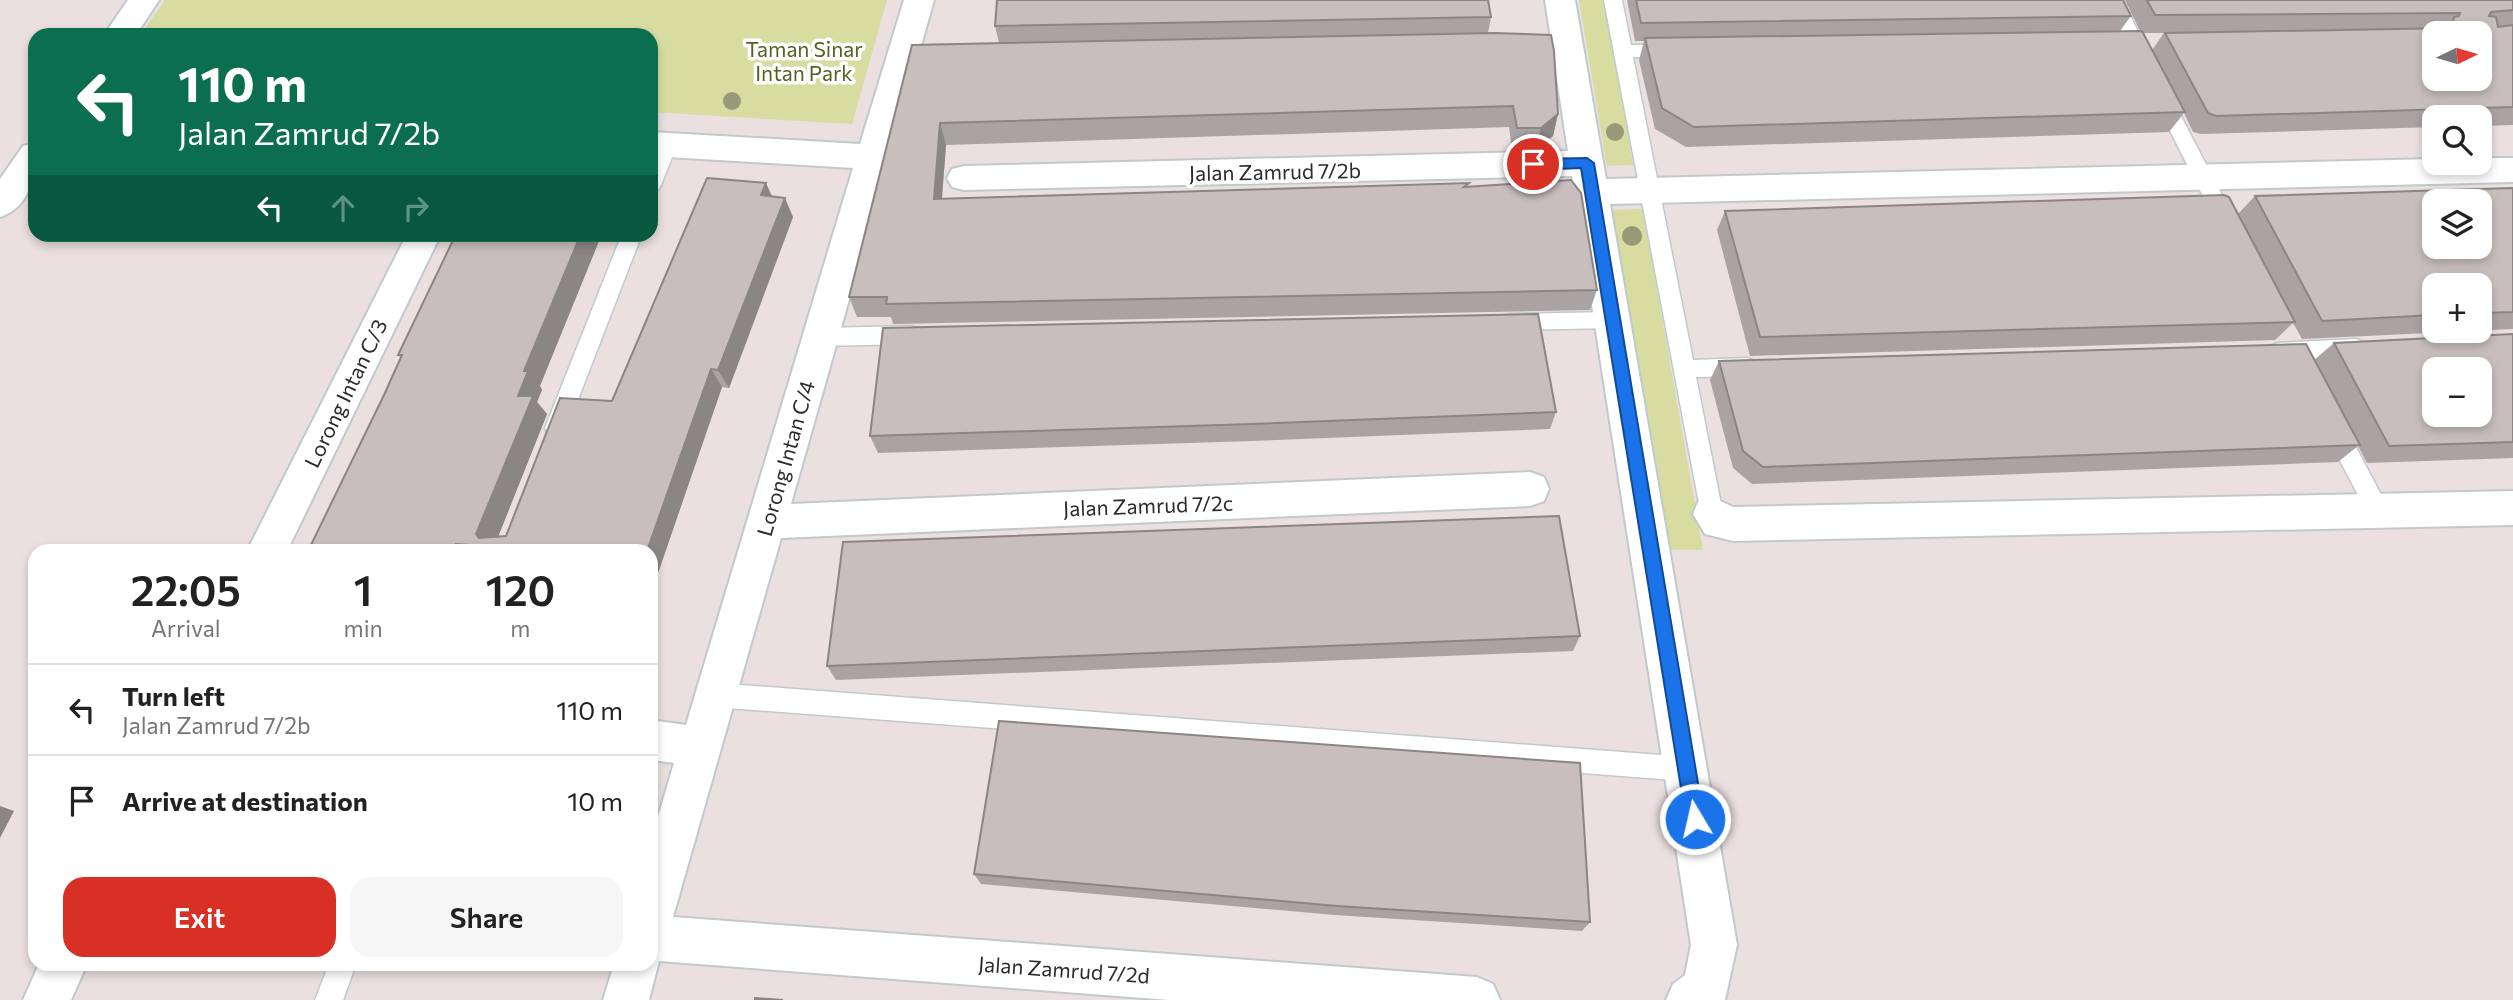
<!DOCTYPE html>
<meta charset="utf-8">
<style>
:root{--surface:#fff;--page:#f6f6f6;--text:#222;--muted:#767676;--line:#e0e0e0;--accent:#d93025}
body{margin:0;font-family:Commissioner,sans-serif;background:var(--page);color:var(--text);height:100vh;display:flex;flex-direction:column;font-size:26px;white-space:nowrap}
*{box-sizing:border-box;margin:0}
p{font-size:23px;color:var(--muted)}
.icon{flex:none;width:38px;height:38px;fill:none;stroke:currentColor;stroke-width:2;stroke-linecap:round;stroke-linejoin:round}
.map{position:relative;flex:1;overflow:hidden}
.sheet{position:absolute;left:28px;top:544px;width:630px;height:427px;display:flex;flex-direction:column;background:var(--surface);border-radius:21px;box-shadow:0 4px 10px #0003}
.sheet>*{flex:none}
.top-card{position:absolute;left:28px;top:28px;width:630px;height:214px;border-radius:21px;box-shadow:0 4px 10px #0003;background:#0b6e4f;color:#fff;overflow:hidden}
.needle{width:46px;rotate:85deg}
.controls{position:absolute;left:2422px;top:21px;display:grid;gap:14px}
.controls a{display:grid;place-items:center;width:70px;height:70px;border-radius:14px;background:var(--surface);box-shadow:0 4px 10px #0003;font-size:35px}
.pin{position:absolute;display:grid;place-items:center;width:60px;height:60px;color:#fff;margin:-30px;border:4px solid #fff;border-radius:50%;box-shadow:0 2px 7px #0007}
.me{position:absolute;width:77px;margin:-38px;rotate:351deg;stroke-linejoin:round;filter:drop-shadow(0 0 5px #0008)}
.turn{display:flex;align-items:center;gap:24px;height:147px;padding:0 35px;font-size:32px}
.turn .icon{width:91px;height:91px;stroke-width:2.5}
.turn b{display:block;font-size:49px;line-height:60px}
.lanes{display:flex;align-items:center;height:66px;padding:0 35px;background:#0003;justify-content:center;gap:35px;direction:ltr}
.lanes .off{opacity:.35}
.eta{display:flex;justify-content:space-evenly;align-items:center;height:119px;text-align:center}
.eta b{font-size:42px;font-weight:600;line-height:49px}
.action{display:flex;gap:14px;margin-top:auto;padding:14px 35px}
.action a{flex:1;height:80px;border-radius:21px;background:var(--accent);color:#fff;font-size:28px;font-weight:600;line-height:80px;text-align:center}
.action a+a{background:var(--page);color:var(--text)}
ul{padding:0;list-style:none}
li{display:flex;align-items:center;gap:21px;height:91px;padding:0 35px;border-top:2px solid var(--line)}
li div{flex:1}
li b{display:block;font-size:26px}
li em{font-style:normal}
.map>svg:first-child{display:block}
.green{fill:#d7dca1}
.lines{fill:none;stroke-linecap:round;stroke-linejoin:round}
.service-casing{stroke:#c0c9cc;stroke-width:3}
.minor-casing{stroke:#c0c9cc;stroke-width:4}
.service{fill:#fff;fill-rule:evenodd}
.minor{fill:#fff;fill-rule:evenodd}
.tree{fill:#979a77}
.wall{fill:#aba3a3;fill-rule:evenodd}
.shaded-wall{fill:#8b8584}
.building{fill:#c7bebd;stroke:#8b8584;stroke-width:2;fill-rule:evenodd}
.route{fill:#1a73e8;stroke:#114b97;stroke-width:2}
.labels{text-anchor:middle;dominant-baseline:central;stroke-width:7;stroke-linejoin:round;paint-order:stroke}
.park-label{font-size:21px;fill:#536122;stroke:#fff}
.street-label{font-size:21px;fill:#2b2b2b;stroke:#fff}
</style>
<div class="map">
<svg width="2513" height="1000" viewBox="0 0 2513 1000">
<rect width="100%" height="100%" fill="#ebdfdf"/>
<g class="green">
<polygon points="165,0 887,0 852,124 651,112 651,35 140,35"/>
<polygon points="1579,0 1606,0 1633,165 1607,166"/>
<polygon points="1643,209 1703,550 1664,550 1610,210"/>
</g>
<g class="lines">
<g class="service-casing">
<g id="service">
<polygon points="1604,0 1622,0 1631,45 1672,45 1681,51 1672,57 1633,57 1693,360 1747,358 1755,361 1758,367 1755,373 1747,376 1696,377 1723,514 1720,521 1712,524 1704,521 1701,514"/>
<polygon points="2104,0 2122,0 2151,57 2149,62 2135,62"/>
<polygon points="2162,90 2171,97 2236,222 2233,227 2219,227 2216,222 2153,97"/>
<polygon points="667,138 677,145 661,185 658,190 651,192 651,161 660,140"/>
<polygon points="622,234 642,234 567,428 564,435 556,437 548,435 545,428"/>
<polygon points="1612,312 1619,314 1623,320 1619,326 1612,328 1510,330 1503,328 1499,322 1503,316 1510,314"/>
<polygon points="912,326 919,329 923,335 919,341 912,344 820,346 813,343 809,337 813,331 820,328"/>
<polygon points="2356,339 2364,342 2367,348 2364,354 2356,357 2278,361 2270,358 2267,352 2270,346 2278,343"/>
<polygon points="2333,417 2341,419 2387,506 2390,513 2387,520 2379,523 2371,520 2322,426 2325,419"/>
<polygon points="715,683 1687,757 1696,760 1700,769 1696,778 1687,781 715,707 706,703 703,695 706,687"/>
<polygon points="329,964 356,964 343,1000 315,1000"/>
</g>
</g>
<g class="minor-casing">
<g id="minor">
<polygon points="128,0 159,0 136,35 104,35"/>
<polygon points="904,0 934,0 791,504 1530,472 1544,477 1549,489 1544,501 1530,506 781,538 673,917 1477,977 1493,984 1500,1000 1169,1000 659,961 649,1000 603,1000 614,964 651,964 651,841 674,763 651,760 651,720 686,725 853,168 651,156 651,132 860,144"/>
<polygon points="1545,0 1575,0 1606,179 2434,159 2434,163 2480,163 2480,158 2513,158 2513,182 1610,204 1737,945 1725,1000 1666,1000 1673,984 1685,975 1691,945 1572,176 964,190 952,187 947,178 952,169 964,166 1568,151"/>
<path d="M35,143c0,29 -2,63 -35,74v-38l23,-33z"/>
<polygon points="407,234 441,234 287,551 247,551"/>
<polygon points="2513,491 2513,525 1733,541 1705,534 1693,514 1698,502 1712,497 1733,507"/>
<polygon points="39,964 87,964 71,1000 23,1000"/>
</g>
</g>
<use href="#service" class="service"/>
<use href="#minor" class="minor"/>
</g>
<g class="tree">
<circle cx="732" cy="101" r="9"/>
<circle cx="1615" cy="132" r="9"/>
<circle cx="1632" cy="236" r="10"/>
</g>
<g class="wall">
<path d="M1627,0h496l8,16 -11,15h20l-15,-31h388v125l-33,1v-9h-46v10l-233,7 -8,-2 -9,-19 -15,19 -483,15 -31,-18 -16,-69 5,-19h-9zM2144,33h20l-12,17z"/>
<polygon points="1491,17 1488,33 1558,114 1553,136 1535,149 1512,150 1509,127 946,145 942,199 1469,187 1597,290 1590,310 893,324 891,317 857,317 849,297 912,45 999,43 995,26"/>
<path d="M2513,188v141l-211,10 -9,-16 -18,17 -525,16 -33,-126 8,-19 513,3 17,-18zM2434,285h46v46h-46z"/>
<polygon points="773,196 793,217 729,388 722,387 658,573 651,572 651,551 308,551 384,395 401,358 398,355 540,386 542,390 537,402 547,414 498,537 506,536"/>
<polygon points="2513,334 2513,458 2367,463 2358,446 2338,462 1752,484 1733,468 1710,380 1719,361 2314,360 2334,343"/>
<polygon points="1556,412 1550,429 1252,441 878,453 870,436"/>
<polygon points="1580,636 1573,651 836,680 827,666"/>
<polygon points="974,874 1590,922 1582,931 1335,915 981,884"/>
</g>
<g class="shaded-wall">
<polygon points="1558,114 1553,136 1535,149 1541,128"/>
<polygon points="940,123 946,145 940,220 934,199"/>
<polygon points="766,183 775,203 761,195"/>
<polygon points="785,198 793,217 729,388 718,370"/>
<polygon points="581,234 602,234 540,386 542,390 537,402 547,414 494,547 479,538 476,534 524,371"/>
<polygon points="711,369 722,387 658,573 651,564 651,551 647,551"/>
<polygon points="456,544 464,551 453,551"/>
<polygon points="0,806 14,811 0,838"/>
</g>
<g class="building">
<polygon points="997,0 1488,0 1491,17 995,26"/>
<polygon points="1636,0 2123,0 2131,16 1641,23"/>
<path d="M2147,0h366v10l-22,2 -2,4 7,1 2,10 15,-2v82l-297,9 -8,-3 -43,-80 287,-5 2,-11 5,-1 1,-3 -305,2zM2434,33h46v46h-46z"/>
<polygon points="2142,31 2185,112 1694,127 1662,108 1645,38"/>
<polygon points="1494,33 1551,35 1554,51 1558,114 1541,128 1517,128 1513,106 940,123 934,199 1469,183 1464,187 1571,180 1581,193 1597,290 886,304 887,297 849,297 912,45"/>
<polygon points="707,178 766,183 761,195 785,198 718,370 711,369 647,551 560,551 456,544 453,551 308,551 384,395 402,355 398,355 456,234 581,234 524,371 528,371 518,396 533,396 476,534 479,538 506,536 560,398 612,401"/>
<path d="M2513,188v124l-33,1v-28h-46v30l-112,6 -67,-125zM2434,201h46v46h-46z"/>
<polygon points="2224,195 2229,197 2295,322 1760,337 1725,211"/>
<polygon points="1538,314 1556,412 1252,424 870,436 883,328"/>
<path d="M2513,334v108l-124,4 -55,-103zM2434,369h46v46h-46z"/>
<polygon points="2306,344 2360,445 1763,467 1743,451 1719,361"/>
<polygon points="1559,516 1580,636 827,666 843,542"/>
<polygon points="999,721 1580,763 1590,922 1337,906 974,874"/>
<polygon points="755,998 783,1000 755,1000"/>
</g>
<polygon class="route" points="1587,158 1594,163 1704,819 1701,826 1695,828 1688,826 1686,819 1581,168 1533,170 1526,164 1533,159"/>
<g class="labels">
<g class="park-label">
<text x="804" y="48">Taman Sinar<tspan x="804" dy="24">Intan Park</tspan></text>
</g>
<g class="street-label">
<text transform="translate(1275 171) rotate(-1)">Jalan Zamrud 7/2b</text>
<text transform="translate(345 393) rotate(-64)">Lorong Intan C/3</text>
<text transform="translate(785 458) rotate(-74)">Lorong Intan C/4</text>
<text transform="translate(1148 505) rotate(-2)">Jalan Zamrud 7/2c</text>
<text transform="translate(1064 969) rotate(4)">Jalan Zamrud 7/2d</text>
</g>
</g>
</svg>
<div class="controls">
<a><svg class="needle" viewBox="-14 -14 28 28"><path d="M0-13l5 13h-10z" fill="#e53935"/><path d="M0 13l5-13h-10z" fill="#767676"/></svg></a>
<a><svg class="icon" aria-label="search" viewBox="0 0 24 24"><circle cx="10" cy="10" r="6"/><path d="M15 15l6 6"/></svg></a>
<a><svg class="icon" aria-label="layers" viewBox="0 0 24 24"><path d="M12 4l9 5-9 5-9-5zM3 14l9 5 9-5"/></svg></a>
<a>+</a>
<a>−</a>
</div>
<div class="pin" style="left:1533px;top:164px;background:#d93025"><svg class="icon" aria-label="arrive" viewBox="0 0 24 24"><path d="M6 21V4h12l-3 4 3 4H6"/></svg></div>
<svg class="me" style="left:1695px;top:819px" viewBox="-20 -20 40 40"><circle r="17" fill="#1a73e8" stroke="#fff" stroke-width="3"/><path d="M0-11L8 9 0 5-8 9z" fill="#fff"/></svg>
<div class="top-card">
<div class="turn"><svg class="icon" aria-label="left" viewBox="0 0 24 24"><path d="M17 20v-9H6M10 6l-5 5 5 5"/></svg><div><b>110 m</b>Jalan Zamrud 7/2b</div></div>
<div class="lanes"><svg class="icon" aria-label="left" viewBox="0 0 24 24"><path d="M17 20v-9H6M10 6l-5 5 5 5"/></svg><svg class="icon off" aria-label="ahead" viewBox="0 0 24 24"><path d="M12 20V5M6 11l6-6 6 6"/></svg><svg class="icon off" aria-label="right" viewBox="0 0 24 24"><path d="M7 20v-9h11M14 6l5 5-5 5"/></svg></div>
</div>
<section class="sheet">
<div class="eta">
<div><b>22:05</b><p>Arrival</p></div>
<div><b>1</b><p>min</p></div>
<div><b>120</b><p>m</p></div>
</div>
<ul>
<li><svg class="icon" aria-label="left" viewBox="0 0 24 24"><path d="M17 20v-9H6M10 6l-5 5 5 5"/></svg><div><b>Turn left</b><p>Jalan Zamrud 7/2b</p></div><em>110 m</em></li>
<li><svg class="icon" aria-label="arrive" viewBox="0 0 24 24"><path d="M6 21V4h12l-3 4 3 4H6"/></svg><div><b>Arrive at destination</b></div><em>10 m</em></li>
</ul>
<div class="action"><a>Exit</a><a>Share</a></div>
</section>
</div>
